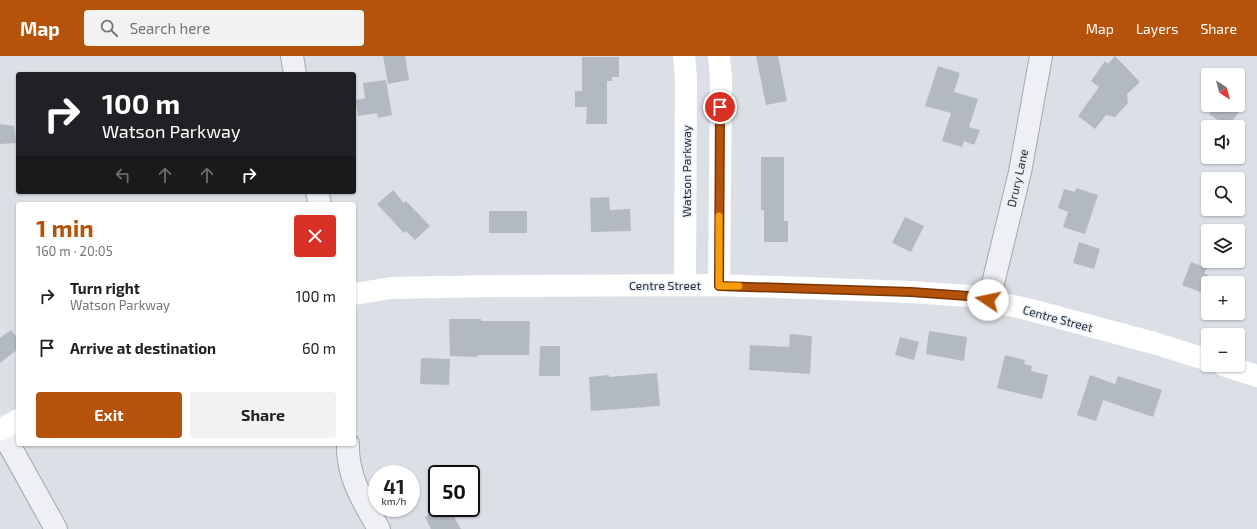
<!DOCTYPE html>
<meta charset="utf-8">
<style>
:root{--surface:#fff;--page:#f2f2f2;--text:#202124;--muted:#757577;--accent:#b45309}
body{margin:0;font-family:"Exo 2",sans-serif;background:var(--page);color:var(--text);height:100vh;display:flex;flex-direction:column;font-size:15px;white-space:nowrap}
*{box-sizing:border-box;margin:0}
p{font-size:13px;color:var(--muted)}
.icon{flex:none;width:22px;height:22px;fill:none;stroke:currentColor;stroke-width:2;stroke-linecap:round;stroke-linejoin:round}
.map{position:relative;flex:1;overflow:hidden}
.side{position:absolute;left:16px;top:146px;width:340px;height:244px;display:flex;flex-direction:column;background:var(--surface);border-radius:4px;box-shadow:0 1px 3px #0004}
.side>*{flex:none}
.banner{position:absolute;left:16px;top:16px;width:340px;height:122px;border-radius:4px;box-shadow:0 1px 3px #0004;background:#202124;color:#fff;overflow:hidden}
.needle{width:26px;rotate:144deg}
.fabs{position:absolute;left:1201px;top:12px;display:grid;gap:8px}
.fabs a{display:grid;place-items:center;width:44px;height:44px;border-radius:4px;background:var(--surface);box-shadow:0 1px 3px #0004;font-size:20px}
.speed{position:absolute;left:368px;top:409px;display:flex;gap:8px;font-size:20px;font-weight:700;text-align:center}
.speed>*{display:grid;place-content:center;width:52px;height:52px;border-radius:50%;background:var(--surface);box-shadow:0 1px 3px #0004;line-height:1}
.speed small{font-size:10px;font-weight:400}
.speed .limit{border:2px solid #111;border-radius:6px;background:#fff;color:#111}
.pin{position:absolute;display:grid;place-items:center;width:34px;height:34px;color:#fff;margin:-17px;border:2px solid #fff;border-radius:50%;box-shadow:0 1px 4px #0007}
.me{position:absolute;width:44px;margin:-22px;rotate:281deg;stroke-linejoin:round;filter:drop-shadow(0 0 3px #0008)}
.turn{display:flex;align-items:center;gap:14px;height:84px;padding:0 20px;font-size:18px}
.turn .icon{width:52px;height:52px;stroke-width:2.5}
.turn b{display:block;font-size:28px;line-height:34px}
.lanes{display:flex;align-items:center;height:38px;padding:0 20px;background:#0003;justify-content:center;gap:20px;direction:ltr}
.lanes .off{opacity:.35}
.round{display:grid;place-items:center;flex:none;width:42px;height:42px;border-radius:4px;background:var(--page)}
.headline{display:flex;align-items:center;justify-content:space-between;height:68px;padding:0 20px}
h1{font-size:24px;font-weight:700;line-height:30px;color:var(--accent)}
.primary-button{display:flex;gap:8px;margin-top:auto;padding:8px 20px}
.primary-button a{flex:1;height:46px;border-radius:4px;background:var(--accent);color:#fff;font-size:16px;font-weight:700;line-height:46px;text-align:center}
.primary-button a+a{background:var(--page);color:var(--text)}
ul{padding:0;list-style:none}
li{display:flex;align-items:center;gap:12px;height:52px;padding:0 20px}
li div{flex:1}
li b{display:block;font-size:15px}
li em{font-style:normal}
header{display:flex;align-items:center;gap:24px;box-sizing:border-box;height:56px;padding:0 20px;background:var(--accent);color:#fff}
header strong{font-size:19px}
nav{display:flex;gap:22px;margin-inline-start:auto;font-size:14px}
.search{width:280px;height:36px;background:var(--page);display:flex;align-items:center;gap:10px;box-sizing:border-box;padding:0 14px;border-radius:4px;color:var(--muted);font-size:15px}
.map>svg:first-child{display:block}
.building{fill:#b3b9c3}
.lines{fill:none;stroke-linecap:round;stroke-linejoin:round}
.street-casing{stroke:#a1a7b0;stroke-width:24}
.street{stroke:#eef0f4;stroke-width:22}
.secondary{stroke:#fff;stroke-width:22}
.route-casing{stroke:#753606;stroke-width:10}
.route{stroke:#b45309;stroke-width:7}
.slow{stroke:#f59e0b;stroke-width:7}
.labels{text-anchor:middle;dominant-baseline:central;stroke-width:3;stroke-linejoin:round;paint-order:stroke}
.street-label{font-size:12px;fill:#252e3c;stroke:#eaeff4}
</style>
<header>
<strong>Map</strong>
<div class="search"><svg class="icon" aria-label="search" viewBox="0 0 24 24"><circle cx="10" cy="10" r="6"/><path d="M15 15l6 6"/></svg>Search here</div>
<nav><a>Map</a><a>Layers</a><a>Share</a></nav>
</header>
<div class="map">
<svg width="1257" height="473" viewBox="0 0 1257 473">
<rect width="100%" height="100%" fill="#dbe0e6"/>
<g class="building">
<polygon points="383,0 405,0 409,24 388,28"/>
<polygon points="756,0 778,0 787,45 766,49"/>
<polygon points="1115,0 1140,26 1127,38 1128,47 1115,61 1106,59 1095,73 1078,60 1099,31 1091,25 1105,5 1108,8"/>
<polygon points="582,1 619,1 619,21 612,21 612,25 607,25 607,68 586,68 587,51 575,51 575,35 582,35"/>
<polygon points="938,10 960,17 954,36 978,43 969,71 980,74 974,89 964,85 962,91 942,85 951,57 925,50"/>
<polygon points="386,24 392,59 378,62 377,57 358,60 356,44 365,42 363,27"/>
<polygon points="1215,49 1244,49 1228,71 1209,58"/>
<polygon points="0,68 14,70 16,87 0,88"/>
<polygon points="761,101 784,101 784,165 788,165 788,186 764,186 764,154 761,154"/>
<polygon points="1076,132 1098,139 1085,178 1063,171 1068,156 1058,152 1064,133 1075,136"/>
<polygon points="393,134 404,147 406,145 430,170 415,184 406,175 404,177 377,148"/>
<polygon points="609,141 610,154 630,153 631,175 591,176 590,142"/>
<rect x="489" y="155" width="38" height="22"/>
<polygon points="905,161 924,170 911,196 892,187"/>
<polygon points="1079,186 1100,193 1094,213 1073,207"/>
<polygon points="1191,206 1207,212 1204,217 1208,219 1208,239 1182,229"/>
<polygon points="449,263 481,263 481,265 530,265 529,299 477,299 477,301 450,300"/>
<polygon points="11,274 18,283 18,293 0,307 0,282"/>
<polygon points="929,275 967,281 964,305 926,298"/>
<polygon points="790,278 812,280 810,318 749,314 750,289 789,291"/>
<polygon points="900,281 919,286 914,304 895,299"/>
<polygon points="540,290 560,290 560,320 539,320"/>
<polygon points="1005,299 1025,304 1024,308 1032,310 1031,315 1048,319 1042,343 997,332"/>
<polygon points="421,302 450,303 449,329 420,328"/>
<polygon points="657,317 660,350 591,355 589,321 609,319 609,321"/>
<polygon points="1090,319 1115,328 1118,320 1162,334 1153,361 1103,344 1096,365 1077,359"/>
<polygon points="442,452 449,452 461,473 431,473 425,461"/>
</g>
<g class="lines">
<g class="street-casing">
<g id="street">
<polyline points="292,0 295,18"/>
<polyline points="317,136 320,148"/>
<polyline points="989,244 1020,116 1041,0"/>
<polyline points="1,374 56,473"/>
<path d="M348,388c-1,33 15,57 31,85"/>
</g>
</g>
<use href="#street" class="street"/>
<g class="secondary">
<polyline points="684,0 686,22 685,229"/>
<polyline points="719,0 721,21 719,229"/>
<polyline points="354,238 391,232 495,230 719,229 911,236 968,240 1023,252 1154,287 1208,304"/>
<polyline points="1223,309 1257,320"/>
<polyline points="0,374 18,364"/>
</g>
</g>
<g class="lines">
<g class="route-casing">
<polyline id="route" points="720,51 719,230 911,236 968,240 988,244"/>
</g>
<use href="#route" class="route"/>
<polyline class="slow" points="719,160 719,230 739,230"/>
</g>
<g class="labels">
<g class="street-label">
<text transform="translate(686 115) rotate(-90)">Watson Parkway</text>
<text transform="translate(1017 122) rotate(-77)">Drury Lane</text>
<text x="665" y="229">Centre Street</text>
<text transform="translate(1058 262) rotate(15)">Centre Street</text>
</g>
</g>
</svg>
<div class="fabs">
<a><svg class="needle" viewBox="-14 -14 28 28"><path d="M0-13l5 13h-10z" fill="#e53935"/><path d="M0 13l5-13h-10z" fill="#757577"/></svg></a>
<a><svg class="icon" aria-label="sound" viewBox="0 0 24 24"><path d="M4 9h4l5-4v14l-5-4H4zM17 9q2 3 0 6"/></svg></a>
<a><svg class="icon" aria-label="search" viewBox="0 0 24 24"><circle cx="10" cy="10" r="6"/><path d="M15 15l6 6"/></svg></a>
<a><svg class="icon" aria-label="layers" viewBox="0 0 24 24"><path d="M12 4l9 5-9 5-9-5zM3 14l9 5 9-5"/></svg></a>
<a>+</a>
<a>−</a>
</div>
<div class="speed"><div>41<small>km/h</small></div><div class="limit">50</div></div>
<div class="pin" style="left:720px;top:51px;background:#d93025"><svg class="icon" aria-label="arrive" viewBox="0 0 24 24"><path d="M6 21V4h12l-3 4 3 4H6"/></svg></div>
<svg class="me" style="left:988px;top:244px" viewBox="-20 -20 40 40"><circle r="19" fill="#fff"/><path d="M0-13L10 11 0 6-10 11z" fill="#b45309"/></svg>
<div class="banner">
<div class="turn"><svg class="icon" aria-label="right" viewBox="0 0 24 24"><path d="M7 20v-9h11M14 6l5 5-5 5"/></svg><div><b>100 m</b>Watson Parkway</div></div>
<div class="lanes"><svg class="icon off" aria-label="left" viewBox="0 0 24 24"><path d="M17 20v-9H6M10 6l-5 5 5 5"/></svg><svg class="icon off" aria-label="ahead" viewBox="0 0 24 24"><path d="M12 20V5M6 11l6-6 6 6"/></svg><svg class="icon off" aria-label="ahead" viewBox="0 0 24 24"><path d="M12 20V5M6 11l6-6 6 6"/></svg><svg class="icon" aria-label="right" viewBox="0 0 24 24"><path d="M7 20v-9h11M14 6l5 5-5 5"/></svg></div>
</div>
<section class="side">
<div class="headline"><div><h1>1 min</h1><p>160 m · 20:05</p></div><a class="round" style="background:#d93025;color:#fff"><svg class="icon" aria-label="close" viewBox="0 0 24 24"><path d="M6 6l12 12M18 6L6 18"/></svg></a></div>
<ul>
<li><svg class="icon" aria-label="right" viewBox="0 0 24 24"><path d="M7 20v-9h11M14 6l5 5-5 5"/></svg><div><b>Turn right</b><p>Watson Parkway</p></div><em>100 m</em></li>
<li><svg class="icon" aria-label="arrive" viewBox="0 0 24 24"><path d="M6 21V4h12l-3 4 3 4H6"/></svg><div><b>Arrive at destination</b></div><em>60 m</em></li>
</ul>
<div class="primary-button"><a>Exit</a><a>Share</a></div>
</section>
</div>
